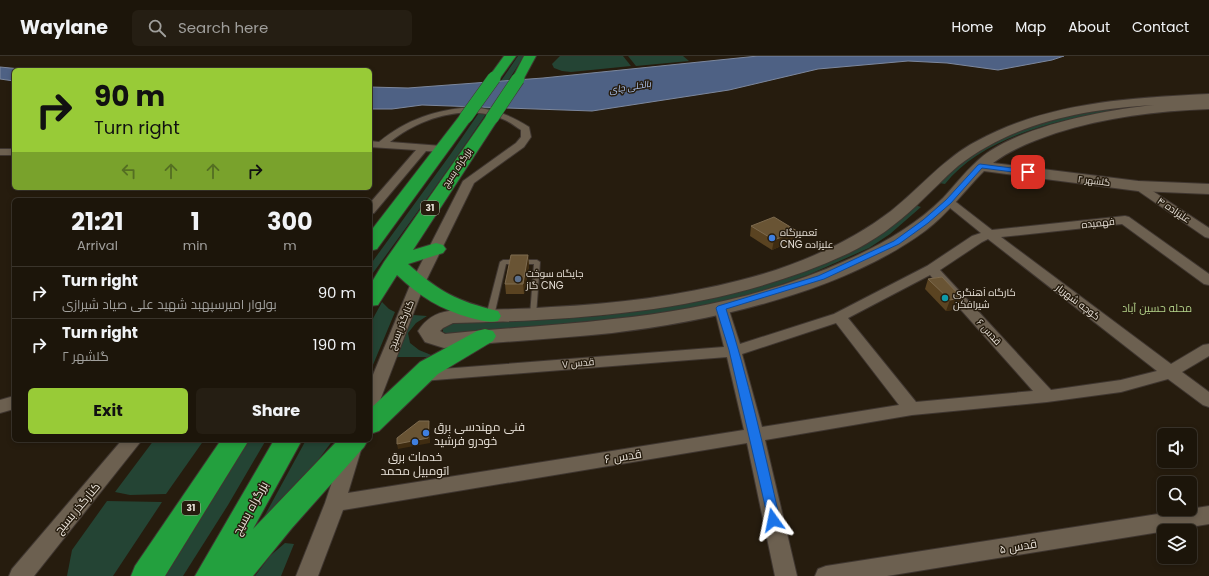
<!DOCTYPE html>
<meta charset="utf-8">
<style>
:root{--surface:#1c150a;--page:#251e13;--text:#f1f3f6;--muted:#a09f9c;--line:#3a342b;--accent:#98cb37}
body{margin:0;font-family:Poppins,Cairo,sans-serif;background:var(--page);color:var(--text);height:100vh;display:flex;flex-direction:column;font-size:15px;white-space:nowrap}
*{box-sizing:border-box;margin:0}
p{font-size:13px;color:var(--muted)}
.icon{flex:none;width:22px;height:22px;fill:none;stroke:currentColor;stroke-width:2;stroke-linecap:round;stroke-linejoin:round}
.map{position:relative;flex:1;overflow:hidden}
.side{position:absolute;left:12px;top:142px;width:360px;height:244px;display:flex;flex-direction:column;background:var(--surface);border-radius:6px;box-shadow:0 2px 6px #0003,0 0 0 1px var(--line)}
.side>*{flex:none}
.top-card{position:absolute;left:12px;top:12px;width:360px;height:122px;border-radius:6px;box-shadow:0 2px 6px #0003,0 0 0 1px var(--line);background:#98cb37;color:#111;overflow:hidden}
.fabs{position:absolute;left:1157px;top:372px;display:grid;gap:8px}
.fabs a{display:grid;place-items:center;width:40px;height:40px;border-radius:6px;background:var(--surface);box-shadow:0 2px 6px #0003,0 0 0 1px var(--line);font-size:20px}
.pin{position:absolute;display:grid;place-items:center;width:34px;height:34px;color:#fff;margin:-17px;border-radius:8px;box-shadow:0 2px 6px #0006}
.me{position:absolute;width:44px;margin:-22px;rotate:348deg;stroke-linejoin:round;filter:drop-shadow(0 0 3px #0008)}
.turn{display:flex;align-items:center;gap:14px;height:84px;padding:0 16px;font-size:18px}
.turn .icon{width:52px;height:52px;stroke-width:2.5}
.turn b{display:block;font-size:28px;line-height:34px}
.lanes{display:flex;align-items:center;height:38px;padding:0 16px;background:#0003;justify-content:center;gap:20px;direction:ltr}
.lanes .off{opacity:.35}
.eta{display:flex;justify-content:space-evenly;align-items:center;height:68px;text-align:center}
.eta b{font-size:24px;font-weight:700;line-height:28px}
.button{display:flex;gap:8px;margin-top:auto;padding:8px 16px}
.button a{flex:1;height:46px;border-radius:6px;background:var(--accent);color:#111;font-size:16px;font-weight:700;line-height:46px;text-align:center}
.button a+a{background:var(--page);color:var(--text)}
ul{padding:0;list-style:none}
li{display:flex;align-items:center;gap:12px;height:52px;padding:0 16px;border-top:1px solid var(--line)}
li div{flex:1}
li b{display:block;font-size:15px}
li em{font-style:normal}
header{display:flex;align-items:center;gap:24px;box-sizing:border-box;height:56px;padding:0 20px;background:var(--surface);border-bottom:1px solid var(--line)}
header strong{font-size:19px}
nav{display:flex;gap:22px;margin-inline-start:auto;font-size:14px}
.search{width:280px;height:36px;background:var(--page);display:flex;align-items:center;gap:10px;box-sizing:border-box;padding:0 14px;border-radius:6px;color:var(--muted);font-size:15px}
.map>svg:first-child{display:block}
.green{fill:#244434}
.water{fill:#4e6184;stroke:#7c879d}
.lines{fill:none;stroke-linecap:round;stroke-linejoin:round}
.lane-casing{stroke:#3f3630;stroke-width:2}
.street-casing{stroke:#3f3630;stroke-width:2}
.secondary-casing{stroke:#3f3630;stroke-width:2}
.highway-casing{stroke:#3f3630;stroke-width:2}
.lane{fill:#6c6050;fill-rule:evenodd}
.street{fill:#6c6050;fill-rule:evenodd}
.secondary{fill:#6c6050;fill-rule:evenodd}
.highway{fill:#23a03e;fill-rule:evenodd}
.highway-bridge-casing{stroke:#3f3630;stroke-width:14;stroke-linecap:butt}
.highway-bridge{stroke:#23a03e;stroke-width:13}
.wall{fill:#5a4321}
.shaded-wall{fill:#3f2c11}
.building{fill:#695434;stroke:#7d6a4e}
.route{fill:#1a73e8;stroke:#114b97}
.shop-dot{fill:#3f7fe0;stroke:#261c0e;stroke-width:1.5}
.service-dot{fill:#5c6f8a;stroke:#261c0e;stroke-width:1.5}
.culture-dot{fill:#0f9aa8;stroke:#261c0e;stroke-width:1.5}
.labels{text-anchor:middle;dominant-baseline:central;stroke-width:3;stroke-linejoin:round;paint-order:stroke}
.far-water-label{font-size:9px;font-style:italic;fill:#b4cefe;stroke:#261c0e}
.far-street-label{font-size:9px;fill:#e8e1d8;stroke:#261c0e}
.shield{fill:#261c0e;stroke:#aea69b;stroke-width:1}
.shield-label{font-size:9px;font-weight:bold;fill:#e8e1d8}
.street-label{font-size:10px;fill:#e8e1d8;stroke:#261c0e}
.poi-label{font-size:10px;fill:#e8e1d8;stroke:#261c0e;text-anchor:start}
.neighbourhood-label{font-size:11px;fill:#b3d18a;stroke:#261c0e}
.near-poi-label{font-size:12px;fill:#e8e1d8;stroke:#261c0e;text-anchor:start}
.near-street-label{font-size:12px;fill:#e8e1d8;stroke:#261c0e}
</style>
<header>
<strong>Waylane</strong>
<div class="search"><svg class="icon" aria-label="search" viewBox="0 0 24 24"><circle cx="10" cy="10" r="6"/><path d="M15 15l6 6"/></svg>Search here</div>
<nav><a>Home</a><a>Map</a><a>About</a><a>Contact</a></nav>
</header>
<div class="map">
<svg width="1209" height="520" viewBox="0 0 1209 520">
<rect width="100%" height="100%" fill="#261c0e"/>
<g class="green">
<path d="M518,0h6c-48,76 -101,149 -154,221v-12l80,-110z"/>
<polygon points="560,0 623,0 631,10 571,16 562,15 554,12 552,8"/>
<polygon points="628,0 683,0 689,5 636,10"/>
<path d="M1209,44c-79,8 -211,17 -264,84l-6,-1c4,-7 13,-13 20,-18 66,-56 168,-58 250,-65z"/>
<polygon points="915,149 921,151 890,178 869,192 808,219 757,237 710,249 675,255 622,262 460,278 450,279 443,276 443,272 449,268 455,266 481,267 600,260 666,250 789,220"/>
<polygon points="382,246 389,253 395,256 370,316 370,268"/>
<polygon points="413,259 427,260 416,267 408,277 410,287 419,294 436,301 397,301"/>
<polygon points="154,384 204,384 166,438 130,439 115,436"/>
<polygon points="249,384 266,384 228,449 183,520 162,520"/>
<polygon points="306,384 333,384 313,411 259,470"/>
<polygon points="107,445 162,446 113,520 67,520 72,494"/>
<polygon points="285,487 294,488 281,520 255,520 270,500"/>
</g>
<g class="water">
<polygon points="758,0 1064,0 1052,4 998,14 947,7 908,5 818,13 729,34 592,55 422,49 392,53 370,53 370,31 408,32 543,22"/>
<polygon points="0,11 31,14 14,14 14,25 0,23"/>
</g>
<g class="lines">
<g class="lane-casing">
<polygon id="lane" points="503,204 537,204 540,206 536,259 535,260 533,261 530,259 534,208 506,208 494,260 490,262 486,260 500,206"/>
</g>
<g class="street-casing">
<g id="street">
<path d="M471,51c25,3 37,7 58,20l2,10 -7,10 -50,36 -49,100 -46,120 -3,4 -6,2v-27l41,-99 52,-102 53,-38 5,-6v-7c-5,-3 -10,-7 -16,-10 -37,-17 -84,-3 -115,22l52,4 5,3 -5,3 -16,-1 -52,62 -4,1v-11l46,-53 -46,-3v-6l9,1c28,-23 57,-32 92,-35z"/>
<rect x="0" y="93" width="14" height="6"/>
<polygon points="1138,127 1142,128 1209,172 1209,182 1205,181 1134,132 1132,130 1134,128"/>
<path d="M948,141l4,2 40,31 133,-14 4,1 80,57v11l-5,-1 -82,-60 -121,13 170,127 32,-19 6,-1v12l-27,16 27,20v15l-6,-2 -35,-26 -47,13 -74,10 -135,13 -147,25 32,136h-22l-28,-133 -404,67 -25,66h-22l29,-73 21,-63h18l-16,53 396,-63 -17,-73 -305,24 -6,-2 -2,-4 2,-4 308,-24 -10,-40 2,-3 5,-1 5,1 2,3 12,37 94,-30 93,-48 45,-30 9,-3 -37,-30 -2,-2 2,-2zM988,183l169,132 -36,9 -70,10 -111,-120 42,-28zM930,219l103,116 -117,11 -68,-84zM836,267l63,82 -137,22 -20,-73z"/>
<polygon points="14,340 14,353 0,357 0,344"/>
<polygon points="122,384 142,384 34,520 9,520 12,513"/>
<polygon points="1209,450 1209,468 887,520 815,520 818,513 826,510"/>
</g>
</g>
<g class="secondary-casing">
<path id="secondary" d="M1209,38v15c-52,2 -103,8 -153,24 -23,8 -44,16 -63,30l145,18 71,3v10l-71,-3 -154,-20c-20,20 -36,43 -59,60 -83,61 -212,90 -313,102 -56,6 -112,8 -168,15l-19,-6 -7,-11c8,-12 17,-18 31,-20 11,-2 23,-1 34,-1 23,-1 46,-1 68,-3 64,-3 128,-11 190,-27 52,-13 107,-36 150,-69 29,-23 53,-53 86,-70 71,-39 153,-43 232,-47zM1154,49c-49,5 -133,21 -171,51 -15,12 -27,28 -40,42 -27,27 -62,47 -96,62 -73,33 -154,51 -234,59 -56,7 -112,9 -168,15l-5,-3 3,-3 10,-5c136,-3 271,-12 396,-70 25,-12 48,-29 68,-48 14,-13 27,-27 41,-39 56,-44 127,-57 196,-61z"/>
</g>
<g class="highway-casing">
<g id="highway">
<polygon points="504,0 516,0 498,25 490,25 488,22"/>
<polygon points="524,0 536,0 522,26 514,26 512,23"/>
<polygon points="466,57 471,58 473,61 377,193 370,195 370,176 461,58"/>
<path d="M492,58l5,1 2,3 -86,132 23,-7 7,2 3,4 -3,4 -35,11c32,28 48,37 90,47l3,5 -3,5c-10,2 -18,-1 -27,-3 -30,-8 -52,-22 -74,-43l-19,30 -8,1v-21l14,-23 103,-147z"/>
<polygon points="485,273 493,275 496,280 493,285 438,318 379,375 370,378 370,353 420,306 477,275"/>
<polygon points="221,384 249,384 165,520 131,520 135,510"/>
<polygon points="274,384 302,384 253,473 338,384 368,384 364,391 292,472 253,520 195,520"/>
</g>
</g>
<use href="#lane" class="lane"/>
<use href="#street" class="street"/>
<use href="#secondary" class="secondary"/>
<use href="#highway" class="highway"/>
<g class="highway-bridge-casing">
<g id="highway-bridge">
<polyline points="466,61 494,22"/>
<polyline points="492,62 518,23"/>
</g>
</g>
<use href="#highway-bridge" class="highway-bridge"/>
</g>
<g class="wall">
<polygon points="751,170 795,184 772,194 750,180"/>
<polygon points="528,199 529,210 524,238 506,238 505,228"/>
<polygon points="942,221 958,253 946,255 925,233 928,223"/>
</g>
<g class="shaded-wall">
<polygon points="797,175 795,184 772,194 774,184"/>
<polygon points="528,199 529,210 524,238 523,228"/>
<polygon points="962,242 958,253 946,255 950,244"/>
<polygon points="429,365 430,371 430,387 398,393 397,388"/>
</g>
<g class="building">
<polygon points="774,161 797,175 774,184 751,170"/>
<polygon points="511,199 528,199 523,228 505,228"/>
<polygon points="942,221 962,242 950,244 928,223"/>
<polygon points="419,365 429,365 428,382 397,388 397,382"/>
</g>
<path class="route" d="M980,108l48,6 3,2 -3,2 -46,-6 -31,35 -23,20 -29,21 -75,35 -98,30c22,69 38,140 54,211l-2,3 -5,2 -4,-2 -40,-173 -13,-42 2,-2 100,-30 76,-35 29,-21 23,-20 32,-35z"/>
<g class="shop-dot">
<circle cx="772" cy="182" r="4"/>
<circle cx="426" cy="377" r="4"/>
<circle cx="415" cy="386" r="4"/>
</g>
<circle class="service-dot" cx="518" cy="223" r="4"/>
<circle class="culture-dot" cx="945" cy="242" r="4"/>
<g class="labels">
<g class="far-water-label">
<text transform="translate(630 31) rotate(-9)">بالخلی چای</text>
</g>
<g class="far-street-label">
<text transform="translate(457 112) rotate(-56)">بزرگراه بسیج</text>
<text transform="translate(1094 125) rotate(7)">گلشهر ۲</text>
</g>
<g class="shield">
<rect x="421" y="145" width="18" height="14" rx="3"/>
<rect x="182" y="445" width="18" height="14" rx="3"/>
</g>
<g class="shield-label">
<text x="430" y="152">31</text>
<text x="191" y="452">31</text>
</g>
<g class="street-label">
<text transform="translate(1174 154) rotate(34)">علیزاده ۴</text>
<text transform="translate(1098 167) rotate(-6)">فهمیده</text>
<text transform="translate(1078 246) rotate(37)">کوچه شهریار</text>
<text transform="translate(401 269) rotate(-68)">کنارگذر بسیج</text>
<text transform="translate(989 276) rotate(48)">قدس ۶</text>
<text transform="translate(578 307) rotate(-5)">قدس ۷</text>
</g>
<g class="poi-label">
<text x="780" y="176">تعمیرگاه<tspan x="780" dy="12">CNG علیزاده</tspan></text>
<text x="526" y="217">جایگاه سوخت<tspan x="526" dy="12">گاز CNG</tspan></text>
<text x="953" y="236">کارگاه آهنگری<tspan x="953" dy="12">شیرافکن</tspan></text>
</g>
<g class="neighbourhood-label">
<text x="1157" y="252">محله حسین آباد</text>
</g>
<g class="near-poi-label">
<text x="434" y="370">فنی مهندسی برق<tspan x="434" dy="14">خودرو فرشید</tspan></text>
<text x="415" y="400" text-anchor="middle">خدمات برق<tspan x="415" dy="14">اتومبیل محمد</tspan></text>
</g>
<g class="near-street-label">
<text transform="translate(623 400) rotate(-9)">قدس ۶</text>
<text transform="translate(77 452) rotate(-50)">کنارگذر بسیج</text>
<text transform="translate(250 452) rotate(-61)">بزرگراه بسیج</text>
<text transform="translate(1018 490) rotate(-9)">قدس ۵</text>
</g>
</g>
</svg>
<div class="fabs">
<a><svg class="icon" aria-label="sound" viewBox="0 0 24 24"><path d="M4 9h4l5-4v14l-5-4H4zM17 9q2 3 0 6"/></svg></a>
<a><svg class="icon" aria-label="search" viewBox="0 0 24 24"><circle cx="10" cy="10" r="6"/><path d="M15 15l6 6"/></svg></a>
<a><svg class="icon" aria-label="layers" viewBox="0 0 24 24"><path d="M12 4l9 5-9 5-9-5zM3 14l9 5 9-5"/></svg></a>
</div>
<div class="pin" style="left:1028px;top:116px;background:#d93025"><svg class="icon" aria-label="arrive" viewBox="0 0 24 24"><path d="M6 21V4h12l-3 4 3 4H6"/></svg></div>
<svg class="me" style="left:773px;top:464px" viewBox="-20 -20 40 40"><path d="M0-17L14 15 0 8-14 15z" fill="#1a73e8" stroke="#fff" stroke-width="4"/></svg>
<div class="top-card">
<div class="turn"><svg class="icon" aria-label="right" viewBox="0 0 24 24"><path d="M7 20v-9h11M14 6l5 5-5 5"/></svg><div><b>90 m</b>Turn right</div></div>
<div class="lanes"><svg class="icon off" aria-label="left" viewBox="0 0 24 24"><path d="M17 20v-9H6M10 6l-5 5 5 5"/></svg><svg class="icon off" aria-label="ahead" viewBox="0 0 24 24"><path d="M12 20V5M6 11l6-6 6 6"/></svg><svg class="icon off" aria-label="ahead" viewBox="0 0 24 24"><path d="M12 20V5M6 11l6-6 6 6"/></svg><svg class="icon" aria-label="right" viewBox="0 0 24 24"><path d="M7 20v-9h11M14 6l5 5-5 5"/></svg></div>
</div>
<section class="side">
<div class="eta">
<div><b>21:21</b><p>Arrival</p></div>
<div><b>1</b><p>min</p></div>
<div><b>300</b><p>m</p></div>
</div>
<ul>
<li><svg class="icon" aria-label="right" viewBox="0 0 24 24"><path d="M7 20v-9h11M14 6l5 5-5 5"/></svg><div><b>Turn right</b><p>بولوار امیرسپهبد شهید علی صیاد شیرازی</p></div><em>90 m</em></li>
<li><svg class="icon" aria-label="right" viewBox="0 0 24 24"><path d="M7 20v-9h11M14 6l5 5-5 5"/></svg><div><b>Turn right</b><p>گلشهر ۲</p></div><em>190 m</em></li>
</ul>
<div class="button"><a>Exit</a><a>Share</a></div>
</section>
</div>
